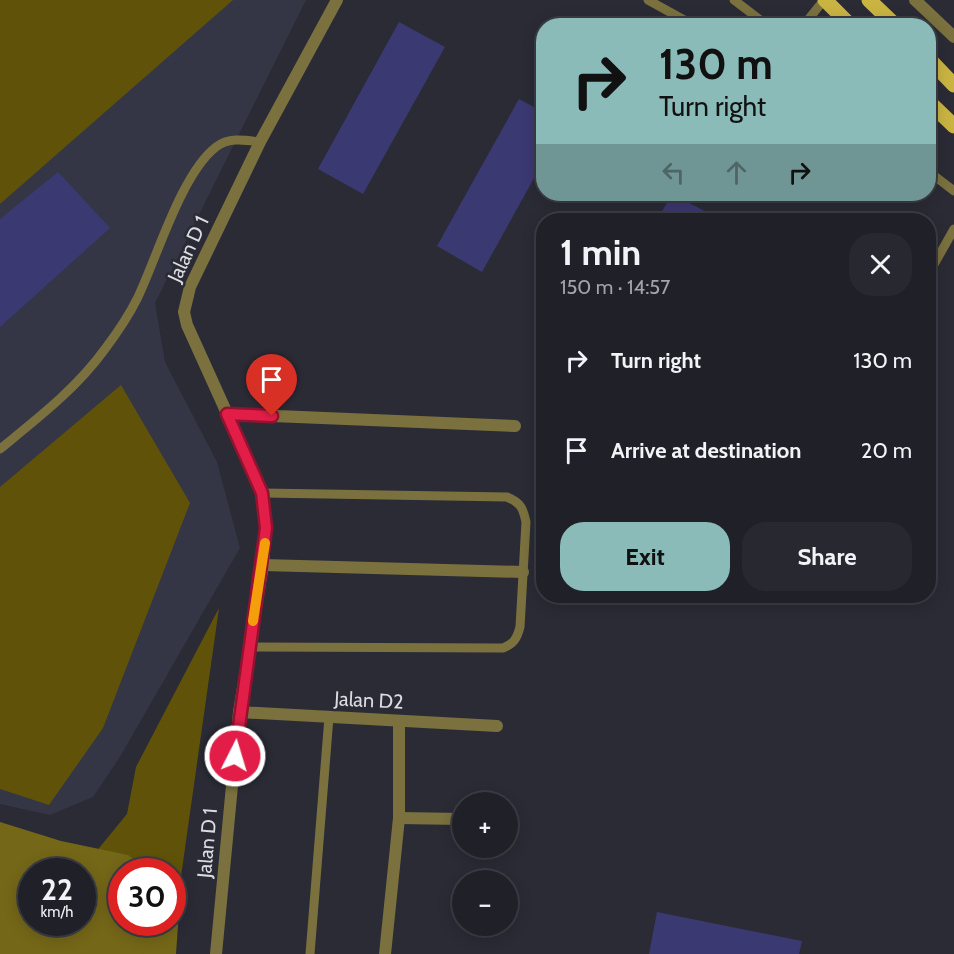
<!DOCTYPE html>
<meta charset="utf-8">
<style>
:root{--surface:#202028;--page:#282830;--text:#f1f3f6;--muted:#a2a3a8;--line:#3d3e45;--accent:#8bbbb9}
body{margin:0;font-family:Cabin,sans-serif;background:var(--page);color:var(--text);height:100vh;display:flex;flex-direction:column;font-size:22px;white-space:nowrap}
*{box-sizing:border-box;margin:0}
p{font-size:20px;color:var(--muted)}
.icon{flex:none;width:33px;height:33px;fill:none;stroke:currentColor;stroke-width:2;stroke-linecap:round;stroke-linejoin:round}
.map{position:relative;flex:1;overflow:hidden}
.sheet{position:absolute;left:536px;top:213px;width:400px;height:390px;display:flex;flex-direction:column;background:var(--surface);border-radius:24px;box-shadow:0 3px 15px #0003,0 0 0 2px var(--line)}
.sheet>*{flex:none}
.banner{position:absolute;left:536px;top:18px;width:400px;height:183px;border-radius:24px;box-shadow:0 3px 15px #0003,0 0 0 2px var(--line);background:#8bbbb9;color:#111;overflow:hidden}
.fabs{position:absolute;left:452px;top:792px;display:grid;gap:12px}
.fabs a{display:grid;place-items:center;width:66px;height:66px;border-radius:50%;background:var(--surface);box-shadow:0 3px 15px #0003,0 0 0 2px var(--line);font-size:30px}
.speed{position:absolute;left:18px;top:858px;display:flex;gap:12px;font-size:30px;font-weight:700;text-align:center}
.speed>*{display:grid;place-content:center;width:78px;height:78px;border-radius:50%;background:var(--surface);box-shadow:0 3px 15px #0003,0 0 0 2px var(--line);line-height:1}
.speed small{font-size:15px;font-weight:400}
.speed .limit{border:9px solid #d22;background:#fff;color:#111}
.pin{position:absolute;display:grid;place-items:center;width:51px;height:51px;color:#fff;margin:-62px -26px;border-radius:50% 50% 50% 0;rotate:-45deg;box-shadow:0 0 6px #0007}
.pin .icon{rotate:45deg}
.me{position:absolute;width:66px;margin:-33px;rotate:5deg;stroke-linejoin:round;filter:drop-shadow(0 0 4px #0008)}
.turn{display:flex;align-items:center;gap:21px;height:126px;padding:0 24px;font-size:27px}
.turn .icon{width:78px;height:78px;stroke-width:2.5}
.turn b{display:block;font-size:42px;line-height:51px}
.lanes{display:flex;align-items:center;height:57px;padding:0 24px;background:#0003;justify-content:center;gap:30px;direction:ltr}
.lanes .off{opacity:.35}
.round{display:grid;place-items:center;flex:none;width:63px;height:63px;border-radius:24px;background:var(--page)}
.summary{display:flex;align-items:center;justify-content:space-between;height:102px;padding:0 24px}
h1{font-size:36px;font-weight:700;line-height:45px}
.action{display:flex;gap:12px;margin-top:auto;padding:12px 24px}
.action a{flex:1;height:69px;border-radius:24px;background:var(--accent);color:#111;font-size:24px;font-weight:700;line-height:69px;text-align:center}
.action a+a{background:var(--page);color:var(--text)}
ul{padding:0;list-style:none}
li{display:flex;align-items:center;gap:18px;height:90px;padding:0 24px}
li div{flex:1}
li b{display:block;font-size:22px}
li em{font-style:normal}
.map>svg:first-child{display:block}
.built{fill:#343545}
.green{fill:#605309;fill-rule:evenodd}
.forest{fill:#756718;fill-rule:evenodd}
.building{fill:#3b3972}
.lines{fill:none;stroke-linecap:round;stroke-linejoin:round}
.service{stroke:#7a713f;stroke-width:9}
.minor{stroke:#7a713f;stroke-width:12}
.primary{stroke:#c9b442;stroke-width:15}
.route-casing{stroke:#92132f;stroke-width:15}
.route{stroke:#e11d48;stroke-width:10}
.slow{stroke:#f59e0b;stroke-width:10}
.labels{text-anchor:middle;dominant-baseline:central;stroke-width:5;stroke-linejoin:round;paint-order:stroke}
.street-label{font-size:20px;fill:#dbdbe2;stroke:#2b2b36}
</style>
<div class="map">
<svg width="954" height="954" viewBox="0 0 954 954">
<rect width="100%" height="100%" fill="#2b2b36"/>
<polygon class="built" points="0,0 306,0 155,303 165,362 217,462 240,548 120,757 93,797 50,815 0,804"/>
<g class="green">
<polygon points="0,0 233,0 0,204"/>
<polygon points="121,385 190,503 103,728 49,805 0,789 0,487"/>
<path d="M219,608l-49,346h-93l18,-101 32,-39 9,-47zM122,872h50v50h-50z"/>
</g>
<path class="forest" d="M0,822l61,19 67,14 22,16 -28,1v50h50l1,-12 5,15 -2,29h-176zM32,872h50v50h-50z"/>
<g class="building">
<polygon points="399,22 445,47 363,194 318,169"/>
<polygon points="519,99 543,112 543,162 482,272 437,246"/>
<polygon points="58,172 110,228 0,327 0,219"/>
<polygon points="672,194 718,218 716,220 657,220"/>
<polygon points="657,912 802,941 799,954 649,954"/>
</g>
<g class="lines">
<g class="service">
<polyline points="648,0 695,26"/>
<polyline points="734,0 768,26"/>
<polyline points="803,26 824,0"/>
<polyline points="928,171 954,191"/>
<polyline points="928,275 954,229"/>
<path d="M0,449c38,-31 76,-60 105,-100 12,-16 23,-32 32,-50 20,-41 44,-125 79,-152 13,-10 29,-7 44,-5"/>
<path d="M248,647l255,1c11,-4 14,-10 17,-21l6,-105c-3,-14 -5,-19 -19,-25l-244,-4"/>
<polyline points="310,954 329,717"/>
</g>
<g class="minor">
<polyline points="915,0 954,37"/>
<polyline points="227,414 515,426"/>
<polyline points="263,565 523,572"/>
<polyline points="239,712 497,726"/>
<polyline points="399,818 462,819"/>
<polyline points="216,954 239,712 263,565 266,528 263,493 187,325 184,312 190,287 260,142 337,0"/>
<polyline points="385,954 399,818 399,721"/>
</g>
<g class="primary">
<polyline points="825,0 851,26"/>
<polyline points="869,0 896,26"/>
<polyline points="928,58 954,85"/>
<polyline points="928,101 954,126"/>
</g>
</g>
<g class="lines">
<g class="route-casing">
<polyline id="route" points="235,756 266,528 262,493 227,414 272,416"/>
</g>
<use href="#route" class="route"/>
<polyline class="slow" points="253,621 265,543"/>
</g>
<g class="labels">
<g class="street-label">
<text transform="translate(188 249) rotate(-65)">Jalan D 1</text>
<text transform="translate(369 700) rotate(3)">Jalan D2</text>
<text transform="translate(207 843) rotate(-85)">Jalan D 1</text>
</g>
</g>
</svg>
<div class="fabs">
<a>+</a>
<a>−</a>
</div>
<div class="speed"><div>22<small>km/h</small></div><div class="limit">30</div></div>
<div class="pin" style="left:272px;top:416px;background:#d93025"><svg class="icon" aria-label="arrive" viewBox="0 0 24 24"><path d="M6 21V4h12l-3 4 3 4H6"/></svg></div>
<svg class="me" style="left:235px;top:756px" viewBox="-20 -20 40 40"><circle r="17" fill="#e11d48" stroke="#fff" stroke-width="3"/><path d="M0-11L8 9 0 5-8 9z" fill="#fff"/></svg>
<div class="banner">
<div class="turn"><svg class="icon" aria-label="right" viewBox="0 0 24 24"><path d="M7 20v-9h11M14 6l5 5-5 5"/></svg><div><b>130 m</b>Turn right</div></div>
<div class="lanes"><svg class="icon off" aria-label="left" viewBox="0 0 24 24"><path d="M17 20v-9H6M10 6l-5 5 5 5"/></svg><svg class="icon off" aria-label="ahead" viewBox="0 0 24 24"><path d="M12 20V5M6 11l6-6 6 6"/></svg><svg class="icon" aria-label="right" viewBox="0 0 24 24"><path d="M7 20v-9h11M14 6l5 5-5 5"/></svg></div>
</div>
<section class="sheet">
<div class="summary"><div><h1>1 min</h1><p>150 m · 14:57</p></div><a class="round"><svg class="icon" aria-label="close" viewBox="0 0 24 24"><path d="M6 6l12 12M18 6L6 18"/></svg></a></div>
<ul>
<li><svg class="icon" aria-label="right" viewBox="0 0 24 24"><path d="M7 20v-9h11M14 6l5 5-5 5"/></svg><div><b>Turn right</b></div><em>130 m</em></li>
<li><svg class="icon" aria-label="arrive" viewBox="0 0 24 24"><path d="M6 21V4h12l-3 4 3 4H6"/></svg><div><b>Arrive at destination</b></div><em>20 m</em></li>
</ul>
<div class="action"><a>Exit</a><a>Share</a></div>
</section>
</div>
